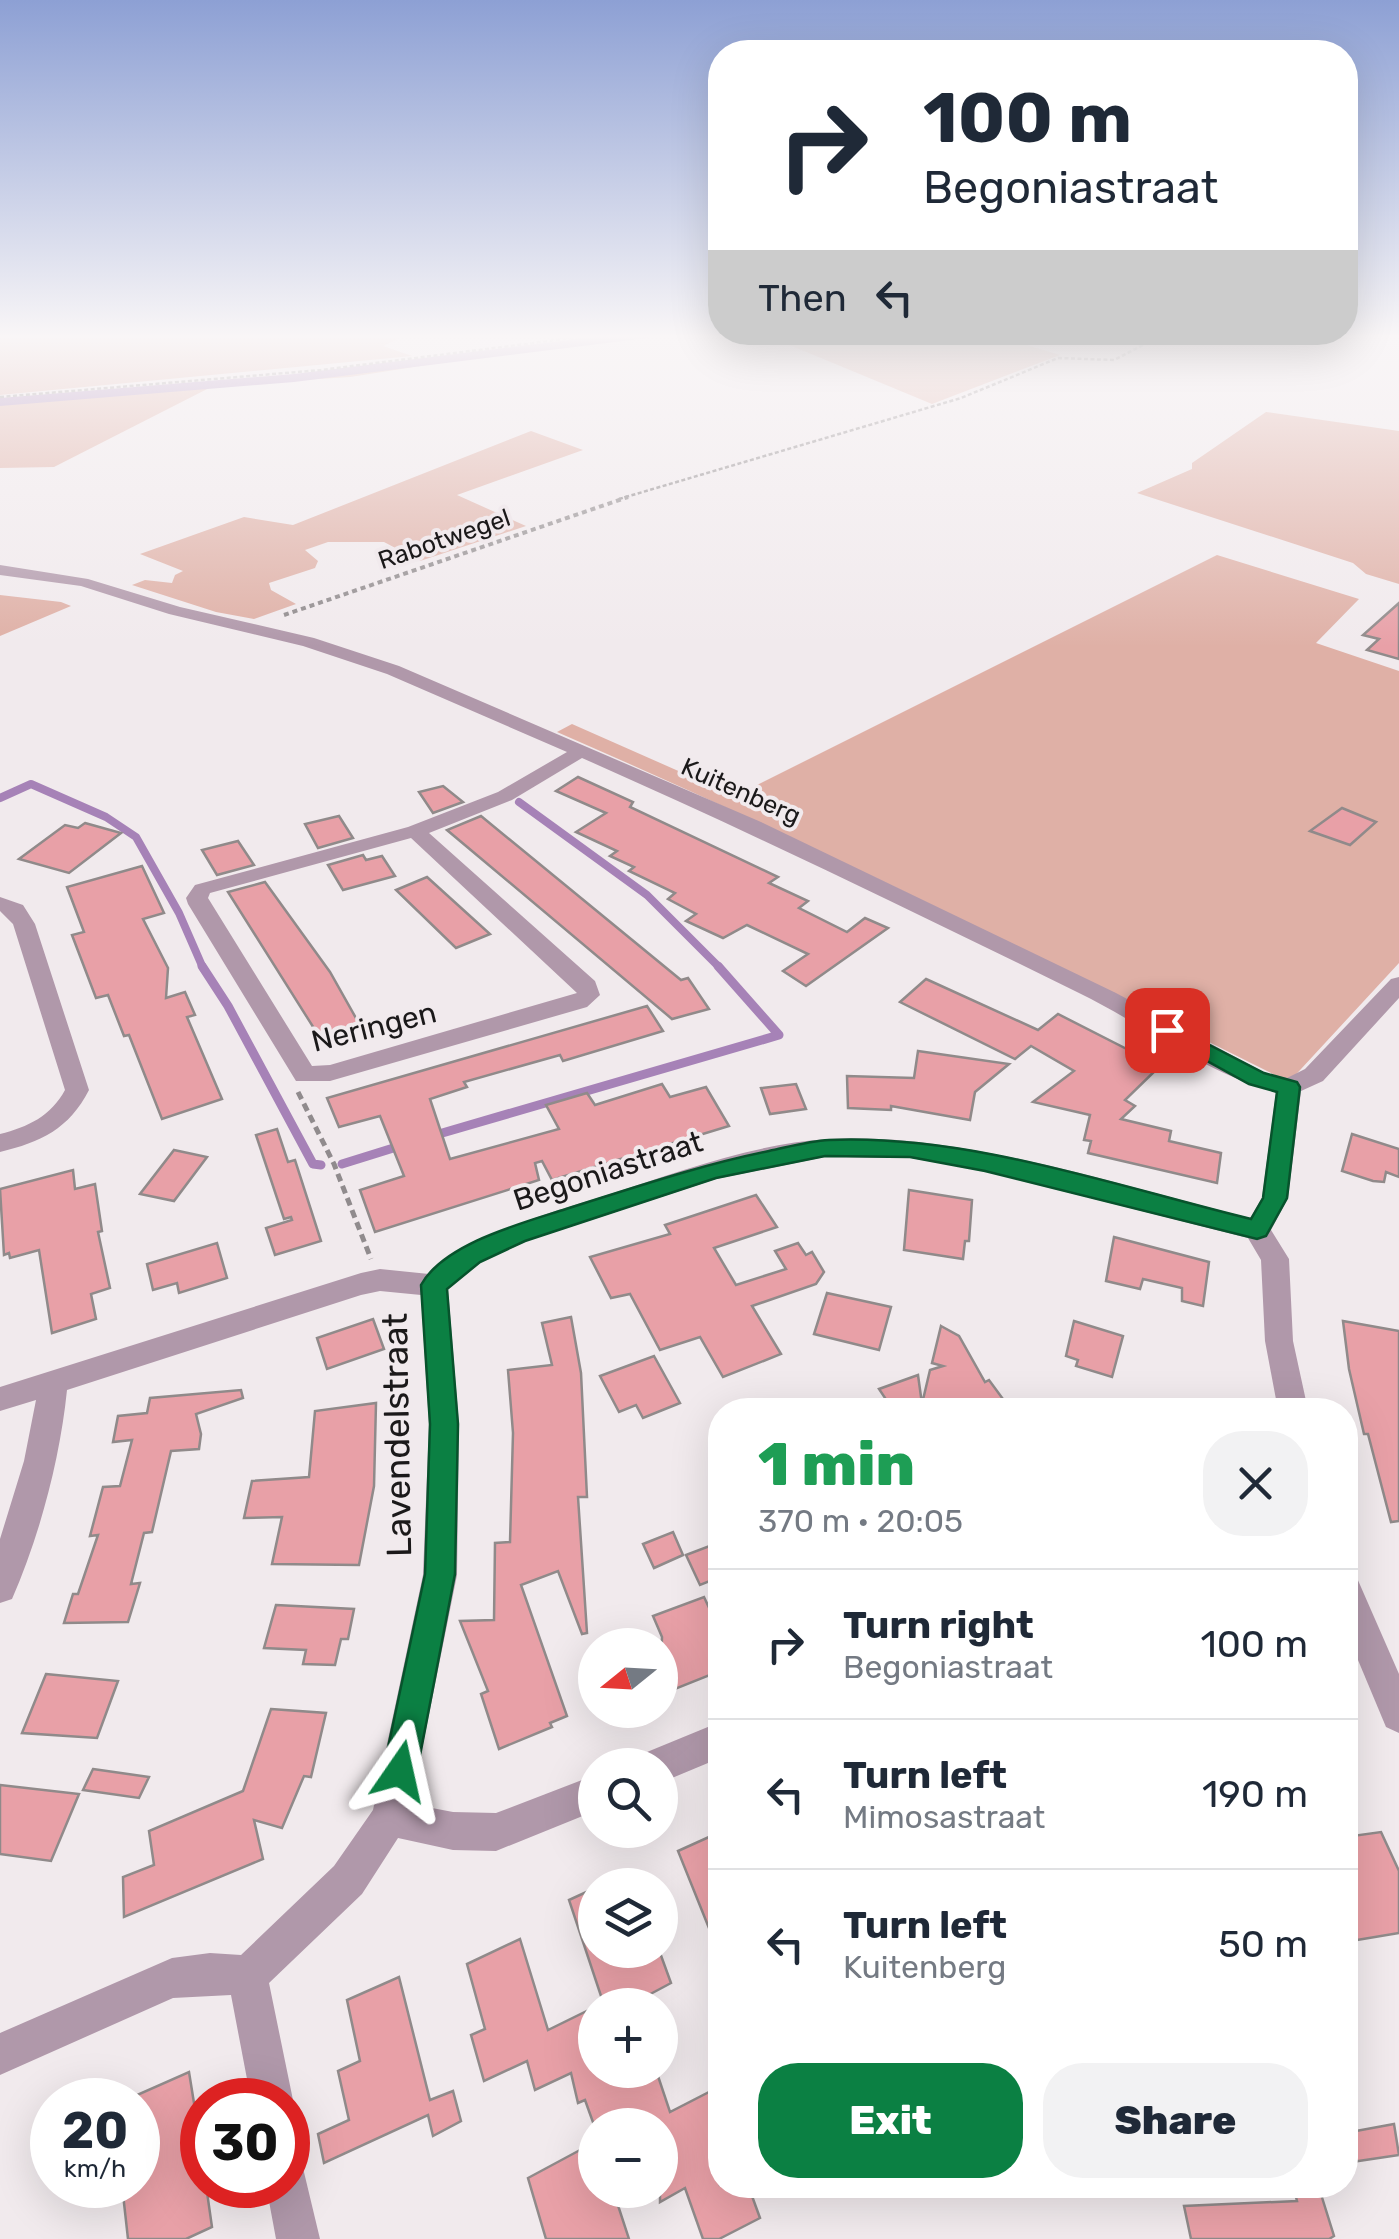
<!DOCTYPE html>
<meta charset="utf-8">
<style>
:root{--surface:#fff;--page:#f2f2f3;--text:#1f2937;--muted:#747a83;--line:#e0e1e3;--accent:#0b8043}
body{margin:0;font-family:Rubik,sans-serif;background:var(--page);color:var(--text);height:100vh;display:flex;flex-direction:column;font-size:38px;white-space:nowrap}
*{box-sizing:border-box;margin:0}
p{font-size:32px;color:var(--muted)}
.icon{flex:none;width:55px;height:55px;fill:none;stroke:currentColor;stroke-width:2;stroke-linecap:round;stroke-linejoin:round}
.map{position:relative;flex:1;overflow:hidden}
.drawer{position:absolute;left:708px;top:1398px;width:650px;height:800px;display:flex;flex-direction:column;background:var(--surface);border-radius:40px;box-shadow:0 10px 40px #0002}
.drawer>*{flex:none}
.guide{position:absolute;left:708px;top:40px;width:650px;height:305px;border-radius:40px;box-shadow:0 10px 40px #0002;background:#fff;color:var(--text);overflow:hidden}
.needle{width:65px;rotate:252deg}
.controls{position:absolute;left:578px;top:1628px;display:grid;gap:20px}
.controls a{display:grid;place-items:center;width:100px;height:100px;border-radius:50%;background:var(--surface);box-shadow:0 10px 40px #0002;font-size:50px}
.speed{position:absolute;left:30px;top:2078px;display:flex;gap:20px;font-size:50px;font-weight:700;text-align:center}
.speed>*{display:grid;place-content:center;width:130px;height:130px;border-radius:50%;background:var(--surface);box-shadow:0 10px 40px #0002;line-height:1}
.speed small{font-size:25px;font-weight:400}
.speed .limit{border:15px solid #d22;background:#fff;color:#111}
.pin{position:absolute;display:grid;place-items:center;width:85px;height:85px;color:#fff;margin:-42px;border-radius:20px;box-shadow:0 5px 15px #0006}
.me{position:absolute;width:110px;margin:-55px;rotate:11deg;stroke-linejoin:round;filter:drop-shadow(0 0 8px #0008)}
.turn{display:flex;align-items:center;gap:35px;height:210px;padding:0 50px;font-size:45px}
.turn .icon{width:130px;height:130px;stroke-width:2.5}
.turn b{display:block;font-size:70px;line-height:85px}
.then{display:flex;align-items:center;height:95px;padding:0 50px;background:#0003;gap:20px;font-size:38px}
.round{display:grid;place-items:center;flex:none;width:105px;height:105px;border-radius:40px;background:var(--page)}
.overview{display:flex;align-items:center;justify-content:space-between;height:170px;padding:0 50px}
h1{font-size:60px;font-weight:800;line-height:75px;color:#1e9e55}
.primary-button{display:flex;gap:20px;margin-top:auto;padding:20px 50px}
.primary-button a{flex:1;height:115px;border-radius:40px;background:var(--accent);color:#fff;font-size:40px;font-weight:800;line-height:115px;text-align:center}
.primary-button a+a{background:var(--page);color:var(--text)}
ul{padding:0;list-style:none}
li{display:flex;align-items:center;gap:30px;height:150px;padding:0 50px;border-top:2px solid var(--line)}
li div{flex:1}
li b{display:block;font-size:38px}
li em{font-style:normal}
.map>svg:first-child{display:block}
.green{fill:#dfb0a6}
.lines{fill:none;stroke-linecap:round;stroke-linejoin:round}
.stream-far1{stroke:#a682b7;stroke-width:8}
.stream{stroke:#a682b7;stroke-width:9}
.canal{fill:#a682b7;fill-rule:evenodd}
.building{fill:#e8a0a7;stroke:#908a8a;stroke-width:2.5}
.path-far2{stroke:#908b8d;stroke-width:2.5;stroke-dasharray:4 2.5;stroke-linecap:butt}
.path-far1{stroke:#908b8d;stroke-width:4;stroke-dasharray:5 4;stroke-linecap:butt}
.path{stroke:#908b8d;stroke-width:5;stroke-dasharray:8 5;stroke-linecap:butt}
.street{fill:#b098aa;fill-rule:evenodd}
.route{fill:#0b8043;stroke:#07532c;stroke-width:2.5}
.labels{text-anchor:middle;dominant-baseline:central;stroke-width:8;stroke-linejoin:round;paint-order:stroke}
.far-street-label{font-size:25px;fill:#1b191a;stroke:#f1eaed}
.street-label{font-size:30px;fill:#1b191a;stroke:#f1eaed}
.near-street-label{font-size:35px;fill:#1b191a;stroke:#f1eaed}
</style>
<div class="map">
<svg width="1399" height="2239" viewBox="0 0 1399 2239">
<rect width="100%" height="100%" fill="#f1eaed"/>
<g class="green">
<polygon points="0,334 408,334 383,346 412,356 0,395"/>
<path d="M658,334h23l-164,17 -167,26 -126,8c145,-12 289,-36 434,-51z"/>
<polygon points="763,334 989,334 1060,355 932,404"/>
<polygon points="215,385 54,467 0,468 0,404"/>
<polygon points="1266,412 1399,431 1399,584 1366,574 1353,563 1137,493 1192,469 1192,463"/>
<polygon points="531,431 583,450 457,495 526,526 420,561 384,542 328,542 305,550 318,561 315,568 269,583 271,590 296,604 254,619 216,612 132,585 145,580 172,583 175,575 183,571 140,554 244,517 293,525"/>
<path d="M1217,555l142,44 -43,44 83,28v292l-110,119c-242,-121 -483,-242 -732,-350l15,-8 163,72z"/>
<polygon points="0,595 61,602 71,606 0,636"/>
</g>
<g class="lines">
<g class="stream-far1">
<polyline points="0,798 31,784 106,817 136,837 179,913 203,968"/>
<polyline points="519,802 647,895 720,968"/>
</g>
<g class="stream">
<polyline points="202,966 228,1006 313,1164 321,1165"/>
<polyline points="432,1136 779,1035 718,966"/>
<polyline points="342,1164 403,1145"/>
</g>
<polygon class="canal" points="618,334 654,334 647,338 294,382 0,406 0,398 294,374"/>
</g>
<g class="building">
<polygon points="1399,603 1399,659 1367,650 1379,639 1363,635"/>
<polygon points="578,777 633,802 630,807 778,877 769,883 808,901 799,908 847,932 865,918 888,928 806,986 783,971 808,954 747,925 723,938 686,921 696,914 668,899 675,893 629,871 634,867 610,856 617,851 576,832 606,813 556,791"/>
<polygon points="443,786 463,802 433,813 419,792"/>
<polygon points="1342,808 1376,822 1350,845 1310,831"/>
<polygon points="339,816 353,838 318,848 305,824"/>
<polygon points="481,816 681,980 688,978 709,1009 672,1019 447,830"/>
<polygon points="85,823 121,833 69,873 19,859 65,825 78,828"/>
<polygon points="238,841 254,865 217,875 202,850"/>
<polygon points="363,855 366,860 382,856 395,876 343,890 328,865"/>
<polygon points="142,866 164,913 143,919 168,968 166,998 185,992 195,1015 187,1017 222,1099 162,1119 129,1035 124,1036 108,995 96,998 72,935 84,932 67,887"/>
<polygon points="427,877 470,916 490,934 456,948 396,890"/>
<polygon points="265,882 330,972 361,1027 322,1041 228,892"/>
<polygon points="926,979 1038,1030 1058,1014 1160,1066 1125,1100 1135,1106 1121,1119 1171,1131 1169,1141 1221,1153 1217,1183 1088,1153 1091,1141 1084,1140 1090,1115 1033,1102 1074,1071 1031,1046 1015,1059 900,1002"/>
<polygon points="647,1006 663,1031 563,1061 560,1055 464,1082 467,1087 430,1099 450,1159 559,1129 546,1105 587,1093 595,1105 662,1084 670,1097 706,1087 729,1126 552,1180 542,1161 535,1163 539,1180 375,1232 360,1190 404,1176 380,1116 339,1127 327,1098"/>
<polygon points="918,1051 1009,1064 975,1092 970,1120 891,1106 891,1110 848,1108 847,1076 914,1078"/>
<polygon points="796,1084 806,1109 770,1114 761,1088"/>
<polygon points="277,1129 288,1162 295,1160 321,1241 275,1255 266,1228 292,1220 291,1217 284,1219 256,1135"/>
<polygon points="1352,1134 1399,1149 1399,1177 1386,1172 1384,1182 1373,1181 1342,1171"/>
<polygon points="174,1150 207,1157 174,1201 140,1194"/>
<polygon points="73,1170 75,1189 95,1184 102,1231 98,1232 110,1288 91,1294 96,1319 52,1333 39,1250 10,1258 9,1253 4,1255 0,1189"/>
<polygon points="909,1190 972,1200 969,1241 965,1241 963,1259 904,1250"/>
<polygon points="756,1195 777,1227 714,1248 736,1285 786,1269 775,1251 798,1243 806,1255 812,1252 824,1272 816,1284 752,1306 781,1354 723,1377 700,1337 660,1350 630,1294 611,1298 590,1257 670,1234 665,1225"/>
<polygon points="1114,1237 1209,1262 1203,1306 1182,1301 1182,1288 1143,1279 1140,1289 1106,1281"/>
<polygon points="217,1243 227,1278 179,1293 177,1283 153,1290 147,1264"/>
<polygon points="827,1293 891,1307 879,1350 814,1334"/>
<polygon points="571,1317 581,1373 587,1497 578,1497 587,1633 582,1634 558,1571 521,1585 567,1716 550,1723 552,1727 499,1749 481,1694 488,1691 460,1621 494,1620 495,1543 510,1542 513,1433 508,1370 552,1365 542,1323"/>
<polygon points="373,1319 384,1349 327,1369 317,1338"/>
<polygon points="1074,1321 1123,1336 1112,1377 1076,1366 1078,1360 1066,1356"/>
<polygon points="1343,1321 1399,1331 1399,1521 1391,1522 1368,1434 1364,1434 1349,1369"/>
<polygon points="941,1326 959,1336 985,1382 989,1380 1011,1410 893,1410 879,1389 918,1375 922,1404 930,1370 943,1366 932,1363"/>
<polygon points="654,1356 680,1403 643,1418 636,1405 619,1412 600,1376"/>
<polygon points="241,1390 243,1398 196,1414 201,1434 199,1449 171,1451 152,1532 144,1533 131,1584 140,1583 128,1622 64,1623 73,1594 78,1594 98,1535 90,1536 103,1487 120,1486 132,1440 113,1442 118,1416 147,1413 150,1398"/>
<polygon points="376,1403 374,1486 359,1565 272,1564 282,1517 244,1518 252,1481 309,1477 315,1411"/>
<polygon points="673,1532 683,1555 654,1568 643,1544"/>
<polygon points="720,1542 720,1577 700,1585 686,1555"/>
<polygon points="704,1597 720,1631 720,1671 660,1695 662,1637 653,1616"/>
<polygon points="276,1605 354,1609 348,1639 341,1639 335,1665 303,1664 306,1650 264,1648"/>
<polygon points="46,1674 118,1681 97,1738 22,1733"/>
<polygon points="271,1709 326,1713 311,1777 304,1776 282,1828 254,1820 263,1859 124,1917 123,1877 154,1865 149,1831 243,1791"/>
<polygon points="93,1769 149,1777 139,1798 83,1790"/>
<polygon points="0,1785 79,1794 51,1861 0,1854"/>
<polygon points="720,1832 720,1953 719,1953 678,1851"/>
<polygon points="1381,1832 1399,1871 1399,1933 1345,1942 1345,1837"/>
<polygon points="595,1888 595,1950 659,1950 671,1983 643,1998 646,2005 604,2005 569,1900"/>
<polygon points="520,1939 548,2030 595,2007 595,2070 656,2070 670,2112 713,2090 720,2109 720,2185 748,2185 760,2218 719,2239 703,2239 685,2188 660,2202 660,2125 594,2125 585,2100 578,2103 571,2073 535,2090 527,2061 484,2081 471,2035 485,2029 467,1964"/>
<polygon points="399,1977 430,2100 453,2091 461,2121 433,2136 428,2115 324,2163 318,2134 349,2120 338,2071 360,2061 347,2000"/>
<polygon points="189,2072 194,2103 202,2099 202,2136 198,2137 202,2185 206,2185 212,2227 186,2239 128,2239 122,2185 138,2185 138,2166 145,2163 137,2095"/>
<polygon points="1394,2124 1399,2155 1345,2163 1345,2133"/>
<polygon points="595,2142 595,2190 613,2190 629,2239 546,2239 528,2178"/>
<polygon points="1320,2191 1334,2236 1329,2239 1191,2239 1184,2206 1297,2201 1295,2193"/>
</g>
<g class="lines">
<g class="path-far2">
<polyline points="0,397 321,370 604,334"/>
<polyline points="619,499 961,398 1058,358 1114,360 1164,334"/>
</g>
<polyline class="path-far1" points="284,615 628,497"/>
<polyline class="path" points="298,1092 334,1164 371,1259"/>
<g class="street">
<path d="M0,565l88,14 92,28 134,31 85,28 362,156 355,171 149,80 22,5 18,-9 86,-90 8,-2v21l-76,83 -22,10 -13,107 -17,32 18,29 4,82 15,69h-30l-13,-69 -4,-81 -13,-22 -263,-67 -74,-13 -86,-1 -109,22 -189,62 -46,21 -33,27 11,136 -2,150 -46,229 42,8 43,1 99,-38v36l-99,40 -43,-1 -55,-12 -36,56 -93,89 24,117 -5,14v-14h-37l-20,-105 -58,3 -173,77v-42l172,-75 38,-5 31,2 93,-89 39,-56 50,-235 6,-150 -8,-130 -41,-4 -19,4 -294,95c-7,69 -27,145 -55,209l-12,4v-64l24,-78 12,-61 -36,11v-24l361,-114 19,-4 49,5c53,-43 114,-59 178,-79 71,-23 146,-51 220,-56 133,-8 293,47 423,79l12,-20 14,-106c-70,-18 -133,-68 -197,-99 -165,-81 -329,-161 -497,-235l-70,42 -83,33 166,148 5,14 -13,12 -257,74h-34l-108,-177 -2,-6 9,-13 213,-58 90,-35 69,-40 -180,-78 -84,-28 -134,-32 -88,-28 -81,-11zM411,838l166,155 -247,72 -18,1 -104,-168 2,-5z"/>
<path d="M0,897l23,8 12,19 54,166c-20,39 -48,52 -89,62v-18c28,-7 51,-18 65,-44l-52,-166 -13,-13z"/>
<polygon points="1345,1574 1357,1578 1399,1674 1399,1733 1386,1727 1345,1629"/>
<polygon points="720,1722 720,1758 660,1783 660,1765 642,1765 647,1752"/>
<polygon points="288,2161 303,2168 320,2239 276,2239 266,2185 288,2185"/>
</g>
</g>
<linearGradient id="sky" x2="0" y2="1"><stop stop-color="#8da0d4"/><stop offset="0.52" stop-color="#f9f6f7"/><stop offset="1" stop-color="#f9f6f7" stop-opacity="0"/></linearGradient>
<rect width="1399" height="647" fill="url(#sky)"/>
<path class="route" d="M1167,1023l97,50 33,9 3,5 -13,111 -21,38 -9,3 -272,-68 -75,-14 -85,-1 -109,22 -191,63 -45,21 -33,27 11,135 -3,150 -38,197 -5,12 -12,5 -12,-5 -5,-12 42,-197 5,-150 -9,-139c23,-42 102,-62 145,-76 67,-21 134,-44 203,-58 19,-4 40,-10 60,-11 140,-6 286,46 422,79l12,-21 14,-106 -28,-8 -89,-49 -3,-5 3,-5z"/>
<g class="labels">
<g class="far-street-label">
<text transform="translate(444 539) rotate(-19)">Rabotwegel</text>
<text transform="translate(741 791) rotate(24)">Kuitenberg</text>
</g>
<g class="street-label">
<text transform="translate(374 1027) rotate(-14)">Neringen</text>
<text transform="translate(608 1171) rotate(-18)">Begoniastraat</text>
</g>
<g class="near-street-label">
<text transform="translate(397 1435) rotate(-91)">Lavendelstraat</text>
</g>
</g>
</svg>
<div class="controls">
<a><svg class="needle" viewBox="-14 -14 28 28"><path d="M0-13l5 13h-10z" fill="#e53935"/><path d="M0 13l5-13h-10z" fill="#747a83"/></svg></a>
<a><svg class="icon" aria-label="search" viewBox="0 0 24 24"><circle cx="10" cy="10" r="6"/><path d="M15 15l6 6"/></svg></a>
<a><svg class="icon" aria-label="layers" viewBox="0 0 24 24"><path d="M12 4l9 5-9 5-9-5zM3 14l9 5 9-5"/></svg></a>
<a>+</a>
<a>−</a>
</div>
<div class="speed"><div>20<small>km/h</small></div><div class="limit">30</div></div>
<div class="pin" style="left:1167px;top:1030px;background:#d93025"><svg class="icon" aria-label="arrive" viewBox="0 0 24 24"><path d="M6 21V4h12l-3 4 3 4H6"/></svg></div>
<svg class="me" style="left:400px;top:1771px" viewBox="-20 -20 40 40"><path d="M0-17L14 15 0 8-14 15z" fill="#0b8043" stroke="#fff" stroke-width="4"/></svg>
<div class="guide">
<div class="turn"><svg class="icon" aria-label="right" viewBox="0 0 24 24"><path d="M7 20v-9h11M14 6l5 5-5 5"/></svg><div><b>100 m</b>Begoniastraat</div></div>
<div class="then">Then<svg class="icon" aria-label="left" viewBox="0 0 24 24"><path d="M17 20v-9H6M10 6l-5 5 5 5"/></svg></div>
</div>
<section class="drawer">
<div class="overview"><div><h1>1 min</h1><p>370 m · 20:05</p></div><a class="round"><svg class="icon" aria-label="close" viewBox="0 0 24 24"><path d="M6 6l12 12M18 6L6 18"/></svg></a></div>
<ul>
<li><svg class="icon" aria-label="right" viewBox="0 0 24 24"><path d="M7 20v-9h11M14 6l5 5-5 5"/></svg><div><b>Turn right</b><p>Begoniastraat</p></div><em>100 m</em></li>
<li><svg class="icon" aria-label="left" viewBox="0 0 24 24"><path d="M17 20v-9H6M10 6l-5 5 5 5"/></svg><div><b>Turn left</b><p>Mimosastraat</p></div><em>190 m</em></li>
<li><svg class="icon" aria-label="left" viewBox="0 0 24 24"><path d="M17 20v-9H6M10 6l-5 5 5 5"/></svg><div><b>Turn left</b><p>Kuitenberg</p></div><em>50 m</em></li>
</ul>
<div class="primary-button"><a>Exit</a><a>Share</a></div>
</section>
</div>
